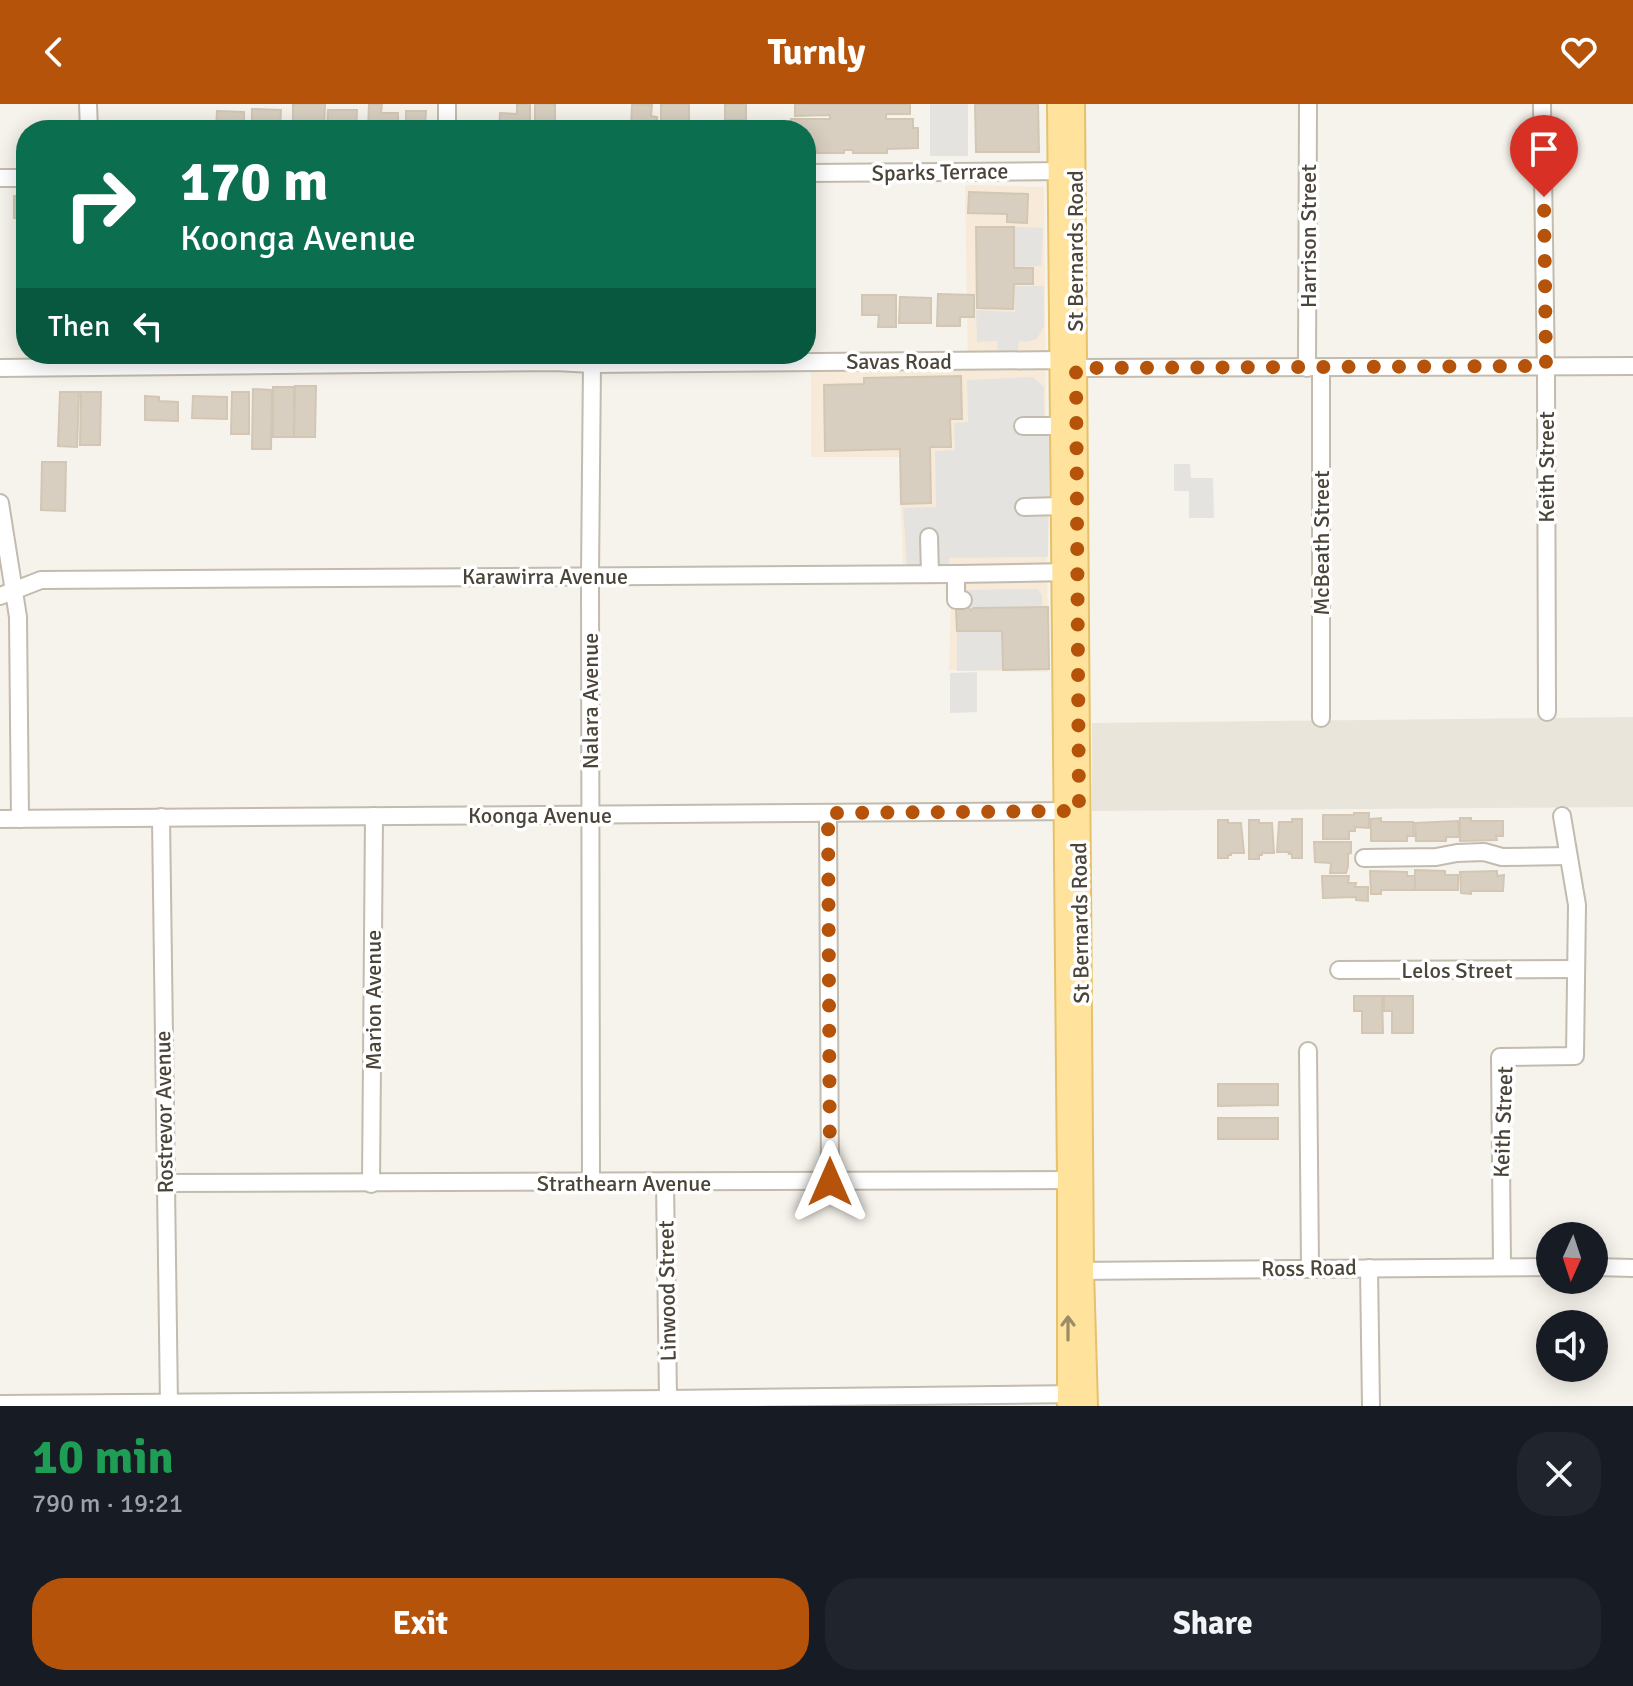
<!DOCTYPE html>
<meta charset="utf-8">
<style>
:root{--surface:#171b24;--page:#20242c;--text:#f1f3f6;--muted:#9ea1a6;--accent:#b45309}
body{margin:0;font-family:Signika,sans-serif;background:var(--page);color:var(--text);height:100vh;display:flex;flex-direction:column;font-size:30px;white-space:nowrap}
*{box-sizing:border-box;margin:0}
p{font-size:26px;color:var(--muted)}
.icon{flex:none;width:44px;height:44px;fill:none;stroke:currentColor;stroke-width:2;stroke-linecap:round;stroke-linejoin:round}
.map{position:relative;height:1302px;overflow:hidden}
.panel{display:flex;flex-direction:column;background:var(--surface);flex:1}
.panel>*{flex:none}
.banner{position:absolute;left:16px;top:16px;width:800px;height:244px;border-radius:32px;box-shadow:0 4px 20px #0003;background:#0b6e4f;color:#fff;overflow:hidden}
.needle{width:52px;rotate:183deg}
.buttons{position:absolute;left:1536px;top:1118px;display:grid;gap:16px}
.buttons a{display:grid;place-items:center;width:72px;height:72px;border-radius:50%;background:var(--surface);box-shadow:0 4px 20px #0003;font-size:40px}
.pin{position:absolute;display:grid;place-items:center;width:68px;height:68px;color:#fff;margin:-82px -34px;border-radius:50% 50% 50% 0;rotate:-45deg;box-shadow:0 0 8px #0007}
.pin .icon{rotate:45deg}
.me{position:absolute;width:88px;margin:-44px;rotate:0deg;stroke-linejoin:round;filter:drop-shadow(0 0 6px #0008)}
.turn{display:flex;align-items:center;gap:28px;height:168px;padding:0 32px;font-size:36px}
.turn .icon{width:104px;height:104px;stroke-width:2.5}
.turn b{display:block;font-size:56px;line-height:68px}
.then{display:flex;align-items:center;height:76px;padding:0 32px;background:#0003;gap:16px;font-size:30px}
.round{display:grid;place-items:center;flex:none;width:84px;height:84px;border-radius:32px;background:var(--page)}
.head{display:flex;align-items:center;justify-content:space-between;height:136px;padding:0 32px}
h1{font-size:48px;font-weight:700;line-height:60px;color:#1e9e55}
.button{display:flex;gap:16px;margin-top:auto;padding:16px 32px}
.button a{flex:1;height:92px;border-radius:32px;background:var(--accent);color:#fff;font-size:32px;font-weight:700;line-height:92px;text-align:center}
.button a+a{background:var(--page);color:var(--text)}
header{display:flex;justify-content:space-between;align-items:center;height:104px;padding:0 32px;background:var(--accent);color:#fff;font-size:36px;font-weight:700}
.map>svg:first-child{display:block}
.residential{fill:#eae5da}
.commercial{fill:#f7ead8}
.parking{fill:#e5e3e0}
.building{fill:#d8cfc1;stroke:#d3c7b4;stroke-width:2}
.lines{fill:none;stroke-linecap:round;stroke-linejoin:round}
.minor-casing{stroke:#c2bbae;stroke-width:20}
.major-casing{stroke:#e6c16a;stroke-width:24}
.minor{stroke:#fff;stroke-width:16}
.major{stroke:#ffe39c;stroke-width:20}
.oneway{stroke:#9c8c66}
.route{stroke:#b45309;stroke-width:14;stroke-dasharray:0 25.2}
.labels{text-anchor:middle;dominant-baseline:central;stroke-width:7;stroke-linejoin:round;paint-order:stroke}
.street-label{font-size:22px;fill:#4b4439;stroke:#fff}
</style>
<header><svg class="icon" aria-label="back" viewBox="0 0 24 24"><path d="M15 5l-7 7 7 7"/></svg>Turnly<svg class="icon" aria-label="heart" viewBox="0 0 24 24"><path d="M12 20l-8-8c-3-5 5-10 8-4 3-6 11-1 8 4z"/></svg></header>
<div class="map">
<svg width="1633" height="1302" viewBox="0 0 1633 1302">
<rect width="100%" height="100%" fill="#f6f3ec"/>
<polygon class="residential" points="1633,613 1633,703 1092,707 1092,619"/>
<polygon class="commercial" points="965,81 1044,83 1048,568 949,566 952,460 903,460 899,353 811,353 811,268 968,265"/>
<g class="parking">
<rect x="930" y="0" width="38" height="52"/>
<polygon points="1014,123 1043,124 1041,162 1015,163"/>
<polygon points="1015,182 1044,182 1044,222 1037,235 1027,238 1019,237 1018,246 998,247 997,237 977,238 976,206 1015,208"/>
<polygon points="1033,273 1044,283 1044,313 1050,333 1048,453 949,454 949,461 907,461 903,404 936,403 935,347 955,346 954,319 968,318 967,276"/>
<polygon points="1174,360 1190,360 1191,374 1213,374 1214,414 1189,414 1189,387 1174,387"/>
<polygon points="1037,485 1042,490 1042,503 969,504 962,498 962,486"/>
<polygon points="957,527 1002,527 1003,566 957,567"/>
<polygon points="977,568 977,608 950,609 950,569"/>
</g>
<g class="building">
<polygon points="293,0 325,0 324,24 293,23"/>
<polygon points="369,0 382,0 381,9 398,9 398,26 368,26"/>
<polygon points="517,0 530,0 530,24 499,26 500,9 517,10"/>
<rect x="535" y="0" width="20" height="26"/>
<polygon points="661,0 689,0 689,24 661,23"/>
<rect x="725" y="0" width="21" height="16"/>
<polygon points="795,0 910,0 910,10 886,10 886,15 913,15 913,24 918,24 918,44 887,45 887,49 853,49 853,46 844,46 844,49 817,49 817,45 806,45 806,26 791,26 791,15 830,15 830,11 795,12"/>
<polygon points="975,0 1038,0 1039,48 976,48"/>
<polygon points="632,1 652,1 651,12 657,13 657,26 631,26"/>
<polygon points="252,5 281,6 280,26 252,26"/>
<polygon points="328,6 357,6 356,26 327,26"/>
<polygon points="217,7 244,8 244,26 216,26"/>
<polygon points="406,7 426,7 425,22 420,22 419,26 406,26"/>
<rect x="712" y="19" width="30" height="7"/>
<polygon points="969,88 1028,90 1027,119 1007,118 1007,110 968,109"/>
<polygon points="14,92 26,92 26,115 14,114"/>
<rect x="806" y="97" width="7" height="45"/>
<polygon points="976,123 1014,123 1014,164 1033,164 1033,180 1014,180 1013,205 977,204"/>
<polygon points="938,190 974,191 974,213 960,213 960,222 937,222"/>
<polygon points="862,191 896,191 896,223 878,223 879,211 862,211"/>
<polygon points="900,193 931,194 931,219 899,219"/>
<polygon points="961,272 962,315 950,315 951,343 930,343 931,399 901,400 900,345 825,347 824,281 864,280 864,274"/>
<polygon points="295,282 316,282 315,333 294,333"/>
<rect x="273" y="283" width="21" height="50"/>
<polygon points="253,285 272,286 271,345 252,345"/>
<polygon points="60,288 79,288 77,343 58,342"/>
<polygon points="81,288 101,288 100,341 80,341"/>
<polygon points="232,288 249,288 249,330 231,330"/>
<polygon points="145,292 159,293 159,297 178,298 178,317 145,316"/>
<polygon points="193,292 227,293 227,315 192,314"/>
<polygon points="42,358 66,358 65,407 41,406"/>
<polygon points="962,499 971,506 974,504 1048,503 1049,565 1003,566 1002,527 957,527 956,506"/>
<polygon points="1354,709 1369,709 1369,724 1355,723 1355,727 1349,727 1349,735 1323,735 1323,711 1354,711"/>
<polygon points="1381,714 1381,718 1413,718 1414,732 1407,732 1407,737 1371,737 1371,715"/>
<polygon points="1460,714 1471,714 1471,717 1503,717 1503,732 1496,732 1497,736 1460,737"/>
<polygon points="1292,715 1302,715 1302,754 1292,754 1292,750 1289,750 1290,748 1277,748 1279,718 1292,718"/>
<polygon points="1218,716 1228,716 1228,719 1241,719 1244,749 1231,749 1231,751 1228,751 1228,754 1218,754"/>
<polygon points="1249,716 1259,716 1259,719 1272,719 1274,749 1262,749 1262,751 1259,751 1259,755 1249,755"/>
<polygon points="1458,717 1459,733 1446,733 1446,737 1416,737 1415,719"/>
<polygon points="1314,738 1351,738 1351,749 1348,750 1348,762 1346,769 1330,769 1331,759 1315,758"/>
<polygon points="1415,766 1445,767 1445,771 1458,771 1458,786 1415,786"/>
<polygon points="1370,767 1407,768 1407,772 1415,772 1415,786 1381,786 1381,790 1371,790"/>
<polygon points="1497,767 1497,772 1504,771 1503,787 1471,787 1471,790 1461,789 1460,768"/>
<polygon points="1322,772 1349,772 1348,779 1356,779 1355,783 1368,783 1368,797 1356,796 1356,793 1323,794"/>
<polygon points="1354,892 1382,892 1383,929 1362,929 1362,907 1354,907"/>
<polygon points="1384,892 1413,892 1413,929 1392,929 1392,907 1384,907"/>
<polygon points="1218,980 1278,980 1278,1001 1218,1002"/>
<rect x="1218" y="1014" width="60" height="21"/>
</g>
<g class="lines">
<g class="minor-casing">
<g id="minor">
<polyline points="88,0 89,26"/>
<polyline points="447,0 447,26"/>
<polyline points="1542,0 1546,272 1547,608"/>
<polyline points="806,69 1069,67"/>
<polyline points="0,74 26,74"/>
<polyline points="0,264 555,258 592,260 1061,256 1076,264 1633,262"/>
<polyline points="1307,264 1308,0"/>
<polyline points="1321,264 1321,614"/>
<polyline points="1023,322 1061,322"/>
<polyline points="0,399 18,513 20,715"/>
<polyline points="1024,403 1062,402"/>
<polyline points="929,433 930,470"/>
<polyline points="956,470 956,496 963,496"/>
<polyline points="0,492 41,476 956,470 1071,468"/>
<polyline points="828,709 830,1078"/>
<polyline points="161,713 169,1302"/>
<polyline points="0,715 1074,707"/>
<polyline points="1364,754 1436,753 1457,749 1484,748 1502,753 1568,752"/>
<polyline points="1339,866 1576,865"/>
<polyline points="1308,947 1310,1164"/>
<polyline points="665,1078 668,1295"/>
<polyline points="165,1079 1077,1076"/>
<polyline points="591,1079 590,471 592,260"/>
<polyline points="371,1080 374,712"/>
<polyline points="1502,1162 1500,953 1575,952 1577,801 1562,712"/>
<polyline points="1594,1163 1633,1164"/>
<polyline points="1369,1164 1371,1302"/>
<polyline points="1074,1167 1550,1163"/>
<polyline points="0,1300 668,1295 1077,1290"/>
</g>
</g>
<g class="major-casing">
<g id="major">
<polyline points="1058,0 1068,1076 1068,1302"/>
<polyline points="1074,0 1083,1167 1087,1302"/>
</g>
</g>
<use href="#minor" class="minor"/>
<use href="#major" class="major"/>
</g>
<defs><path id="oneway-shaft" d="M-6 0H5M1.5-3L5.5 0L1.5 3" fill="none" stroke-width="1.6" stroke-linecap="round" stroke-linejoin="round" transform="scale(2)"/></defs>
<use class="oneway" href="#oneway-shaft" transform="translate(1068 1224) rotate(-90)"/>
<g class="lines">
<polyline class="route" points="830,1078 828,709 1079,707 1076,264 1546,262 1544,93"/>
</g>
<g class="labels">
<g class="street-label">
<text transform="translate(940 68) rotate(-1)">Sparks Terrace</text>
<text transform="translate(1308 132) rotate(-90)">Harrison Street</text>
<text transform="translate(1075 147) rotate(-90)">St Bernards Road</text>
<text x="899" y="257">Savas Road</text>
<text transform="translate(1546 363) rotate(-90)">Keith Street</text>
<text transform="translate(1321 439) rotate(-90)">McBeath Street</text>
<text x="545" y="472">Karawirra Avenue</text>
<text transform="translate(590 597) rotate(-90)">Nalara Avenue</text>
<text x="540" y="711">Koonga Avenue</text>
<text transform="translate(1080 819) rotate(-91)">St Bernards Road</text>
<text x="1457" y="866">Lelos Street</text>
<text transform="translate(373 896) rotate(-90)">Marion Avenue</text>
<text transform="translate(164 1008) rotate(-91)">Rostrevor Avenue</text>
<text transform="translate(1503 1018) rotate(-88)">Keith Street</text>
<text x="624" y="1079">Strathearn Avenue</text>
<text transform="translate(1309 1164) rotate(-1)">Ross Road</text>
<text transform="translate(667 1187) rotate(-91)">Linwood Street</text>
</g>
</g>
</svg>
<div class="buttons">
<a><svg class="needle" viewBox="-14 -14 28 28"><path d="M0-13l5 13h-10z" fill="#e53935"/><path d="M0 13l5-13h-10z" fill="#9ea1a6"/></svg></a>
<a><svg class="icon" aria-label="sound" viewBox="0 0 24 24"><path d="M4 9h4l5-4v14l-5-4H4zM17 9q2 3 0 6"/></svg></a>
</div>
<div class="pin" style="left:1544px;top:93px;background:#d93025"><svg class="icon" aria-label="arrive" viewBox="0 0 24 24"><path d="M6 21V4h12l-3 4 3 4H6"/></svg></div>
<svg class="me" style="left:830px;top:1078px" viewBox="-20 -20 40 40"><path d="M0-17L14 15 0 8-14 15z" fill="#b45309" stroke="#fff" stroke-width="4"/></svg>
<div class="banner">
<div class="turn"><svg class="icon" aria-label="right" viewBox="0 0 24 24"><path d="M7 20v-9h11M14 6l5 5-5 5"/></svg><div><b>170 m</b>Koonga Avenue</div></div>
<div class="then">Then<svg class="icon" aria-label="left" viewBox="0 0 24 24"><path d="M17 20v-9H6M10 6l-5 5 5 5"/></svg></div>
</div>
</div>
<section class="panel">
<div class="head"><div><h1>10 min</h1><p>790 m · 19:21</p></div><a class="round"><svg class="icon" aria-label="close" viewBox="0 0 24 24"><path d="M6 6l12 12M18 6L6 18"/></svg></a></div>
<div class="button"><a>Exit</a><a>Share</a></div>
</section>
